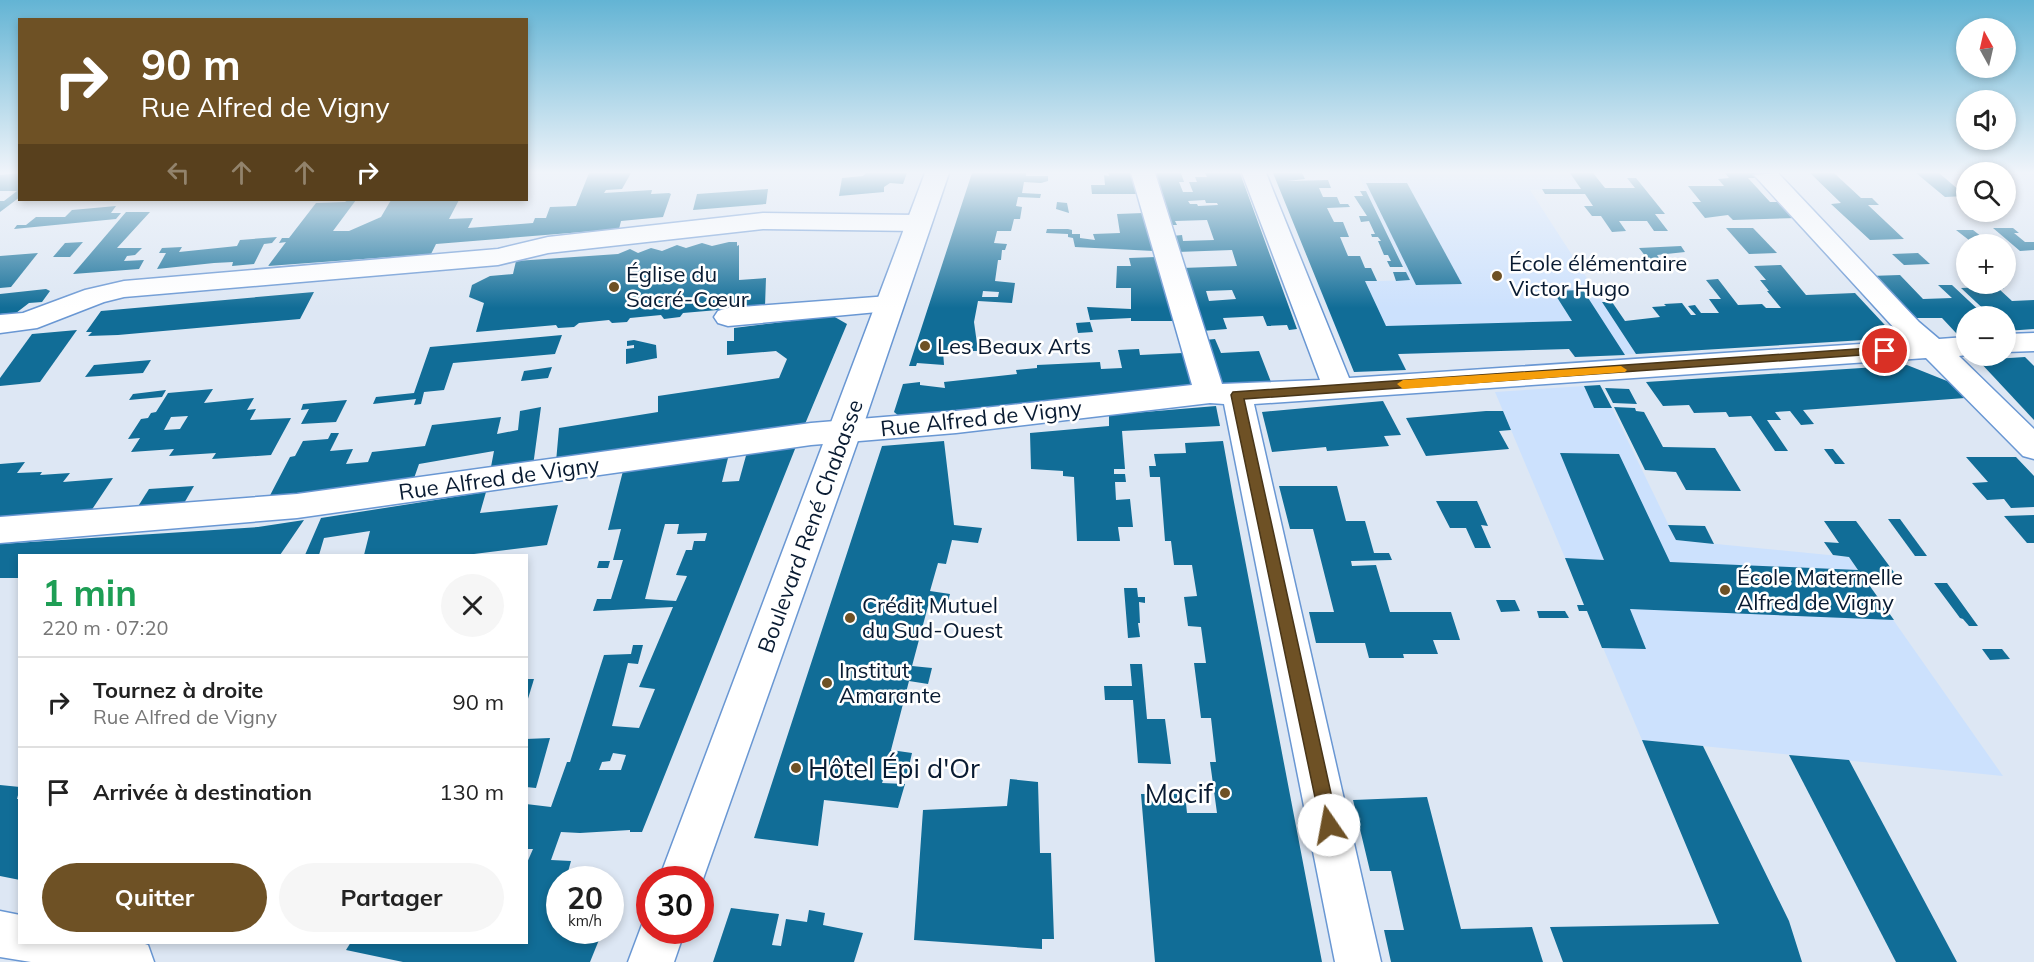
<!DOCTYPE html>
<html lang="fr">
<meta charset="utf-8">
<style>
:root{--surface:#fff;--page:#f6f6f6;--text:#222;--muted:#767676;--line:#e0e0e0;--accent:#6e5125}
body{margin:0;font-family:Mulish,sans-serif;background:var(--page);color:var(--text);height:100vh;display:flex;flex-direction:column;font-size:22px;white-space:nowrap}
*{box-sizing:border-box;margin:0}
p{font-size:20px;color:var(--muted)}
.icon{flex:none;width:33px;height:33px;fill:none;stroke:currentColor;stroke-width:2;stroke-linecap:round;stroke-linejoin:round}
.map{position:relative;flex:1;overflow:hidden}
.panel{position:absolute;left:18px;top:554px;width:510px;height:390px;display:flex;flex-direction:column;background:var(--surface);border-radius:0px;box-shadow:0 3px 9px #0003}
.panel>*{flex:none}
.guide{position:absolute;left:18px;top:18px;width:510px;height:183px;border-radius:0px;box-shadow:0 3px 9px #0003;background:#6e5125;color:#fff;overflow:hidden}
.needle{width:39px;rotate:352deg}
.buttons{position:absolute;left:1956px;top:18px;display:grid;gap:12px}
.buttons a{display:grid;place-items:center;width:60px;height:60px;border-radius:50%;background:var(--surface);box-shadow:0 3px 9px #0003;font-size:30px}
.speed{position:absolute;left:546px;top:866px;display:flex;gap:12px;font-size:30px;font-weight:700;text-align:center}
.speed>*{display:grid;place-content:center;width:78px;height:78px;border-radius:50%;background:var(--surface);box-shadow:0 3px 9px #0003;line-height:1}
.speed small{font-size:15px;font-weight:400}
.speed .limit{border:9px solid #d22;background:#fff;color:#111}
.pin{position:absolute;display:grid;place-items:center;width:51px;height:51px;color:#fff;margin:-26px;border:3px solid #fff;border-radius:50%;box-shadow:0 2px 6px #0007}
.me{position:absolute;width:66px;margin:-33px;rotate:348deg;stroke-linejoin:round;filter:drop-shadow(0 0 4px #0008)}
.turn{display:flex;align-items:center;gap:21px;height:126px;padding:0 24px;font-size:27px}
.turn .icon{width:78px;height:78px;stroke-width:2.5}
.turn b{display:block;font-size:42px;line-height:51px}
.lanes{display:flex;align-items:center;height:57px;padding:0 24px;background:#0003;justify-content:center;gap:30px;direction:ltr}
.lanes .off{opacity:.35}
.round{display:grid;place-items:center;flex:none;width:63px;height:63px;border-radius:32px;background:var(--page)}
.headline{display:flex;align-items:center;justify-content:space-between;height:102px;padding:0 24px}
h1{font-size:36px;font-weight:700;line-height:45px;color:#1e9e55}
.button{display:flex;gap:12px;margin-top:auto;padding:12px 24px}
.button a{flex:1;height:69px;border-radius:36px;background:var(--accent);color:#fff;font-size:24px;font-weight:700;line-height:69px;text-align:center}
.button a+a{background:var(--page);color:var(--text)}
ul{padding:0;list-style:none}
li{display:flex;align-items:center;gap:18px;height:90px;padding:0 24px;border-top:2px solid var(--line)}
li div{flex:1}
li b{display:block;font-size:22px}
li em{font-style:normal}
.map>svg:first-child{display:block}
.built{fill:#cce1fd}
.building{fill:#116d97;fill-rule:evenodd}
.lines{fill:none;stroke-linecap:round;stroke-linejoin:round}
.minor-casing{stroke:#6997d3;stroke-width:3}
.major-casing{stroke:#6997d3;stroke-width:3}
.minor{fill:#fff;fill-rule:evenodd}
.major{fill:#fff;fill-rule:evenodd}
.route{fill:#6e5125;stroke:#483518;stroke-width:1.5}
.slow{fill:#f59e0b}
.poi-dot{fill:#6e5125;stroke:#fff;stroke-width:2}
.labels{text-anchor:middle;dominant-baseline:central;stroke-width:5;stroke-linejoin:round;paint-order:stroke}
.poi-label{font-size:22px;fill:#091b32;stroke:#fff;text-anchor:start}
.street-label{font-size:22px;fill:#091b32;stroke:#fff}
.near-poi-label{font-size:27px;fill:#091b32;stroke:#fff;text-anchor:start}
</style>
<div class="map">
<svg width="2034" height="962" viewBox="0 0 2034 962">
<rect width="100%" height="100%" fill="#dde7f4"/>
<g class="built">
<polygon points="1357,173 1570,173 1581,189 1530,190 1636,354 1575,357 1569,349 1399,354 1406,370 1354,372 1317,283 1410,280"/>
<polygon points="1584,386 1594,407 1612,408 1676,540 1849,557 2003,776 1642,740 1495,392"/>
</g>
<g class="building">
<polygon points="20,173 20,197 0,212 0,201 4,201 17,191 0,191 0,175"/>
<polygon points="589,173 631,173 622,189 606,190 604,193 652,190 651,194 669,193 671,194 663,217 621,221 619,229 436,244 431,254 268,266 286,242 279,243 282,238 289,238 316,203 345,202 348,200 356,200 333,231 349,231 381,217 391,200 459,200 449,219 473,218 468,228 533,223 535,218 546,218 550,207 576,206"/>
<polygon points="866,173 907,173 903,184 890,183 884,187 884,192 839,196 842,178 863,176"/>
<path d="M972,173h54v3h22v5l-7,2 -17,-1 -2,11 19,1 -1,4 -22,-1 -2,9 6,1 -2,12h-6l-3,12h-14l-3,12 13,1 -2,6h-3l-1,10h-3l-3,21 20,2 -3,20 -34,-2 -4,21 4,29h-35l1,14 -27,-2 -1,3h-7zM983,291l16,1 -1,5h-16z"/>
<polygon points="1108,173 1132,173 1138,194 1092,194 1091,185 1105,185 1104,175 1109,176"/>
<path d="M1153,173h28l3,9h-5l4,10h10l-4,-10h8l-2,-5h12l-2,-4h35l57,156 -8,1 -2,-5 -20,1 -4,-10 -40,2 4,11 -25,2 -20,-63 55,-2 -5,-16 -55,2 -5,-16 10,-1 1,6 31,-1 -7,-20 -32,1 2,4h-8zM1205,200l1,3h11l1,2 -20,1 -1,-2h-7l-2,-3zM1232,290l4,9 -27,2 -3,-10z"/>
<polygon points="1273,173 1302,173 1305,179 1287,181 1328,180 1331,188 1319,188 1323,197 1337,197 1340,204 1348,204 1350,207 1327,208 1334,222 1343,222 1349,237 1340,237 1348,256 1360,256 1365,268 1371,268 1377,281 1365,281 1386,326 1572,321 1553,291 1583,290 1625,355 1575,357 1569,349 1398,354 1406,370 1354,372"/>
<polygon points="1570,173 1593,173 1605,188 1635,188 1627,178 1636,178 1665,214 1655,214 1668,231 1654,231 1647,221 1619,221 1626,231 1612,232 1601,216 1592,216 1584,206 1593,206 1585,194 1545,194 1542,189 1581,189"/>
<polygon points="1725,173 1756,173 1760,178 1748,178 1770,202 1782,202 1797,218 1733,220 1728,215 1705,218 1692,202 1701,202 1688,186 1724,186 1718,179 1729,178"/>
<polygon points="1810,173 1834,173 1861,198 1872,198 1879,205 1868,205 1904,239 1870,240 1831,204 1841,203"/>
<polygon points="1916,173 1939,173 1966,196 1945,197"/>
<polygon points="1366,183 1407,183 1462,284 1416,285"/>
<polygon points="768,189 766,204 693,210 697,194"/>
<polygon points="1360,191 1366,191 1403,267 1390,267 1387,261 1391,261 1388,255 1384,255 1378,241 1381,241 1378,237 1372,237 1371,234 1375,234 1369,221 1361,222 1359,216 1367,216 1354,196 1363,196"/>
<polygon points="1057,202 1067,203 1069,213 1056,209"/>
<polygon points="116,206 111,213 121,213 116,219 14,229 17,225 26,225 36,217 65,217 72,210"/>
<polygon points="126,212 150,212 117,248 142,248 135,255 127,256 124,261 144,260 139,269 73,274"/>
<polygon points="1143,213 1154,251 1075,247 1073,238 1068,237 1068,234 1046,233 1047,229 1068,229 1072,230 1072,234 1080,234 1080,238 1095,240 1093,234 1120,233 1117,214"/>
<polygon points="1726,228 1753,228 1777,253 1749,254"/>
<polygon points="1993,228 2013,228 2019,233 2014,233 2025,242 2034,242 2034,250 2020,251"/>
<polygon points="1956,230 1973,230 1991,244 1974,244"/>
<polygon points="277,237 272,243 264,244 254,264 232,266 233,262 214,263 157,269 166,253 159,253 162,248 182,247 179,252 237,246 240,240"/>
<polygon points="83,242 70,257 53,257 65,243"/>
<polygon points="729,242 737,242 737,246 739,245 739,280 766,278 765,306 683,313 680,317 664,319 661,315 630,318 627,322 612,323 609,320 579,323 574,327 558,328 556,325 476,332 484,303 469,297 472,285 490,276 513,274 516,261 618,254 630,249 638,253 651,248 662,251 677,245 686,248 702,243 712,246"/>
<polygon points="1681,246 1685,252 1657,255 1662,262 1650,262 1639,248"/>
<polygon points="38,253 11,287 0,288 0,256"/>
<polygon points="1918,253 1930,264 1904,265 1892,254"/>
<polygon points="1156,257 1174,321 1131,321 1131,318 1090,320 1087,307 1131,309 1131,288 1116,288 1117,266 1131,266 1129,258"/>
<polygon points="1781,265 1806,295 1855,293 1897,338 1636,354 1602,302 1612,302 1625,321 1660,317 1652,307 1666,306 1664,304 1682,303 1691,315 1696,315 1688,306 1695,305 1701,313 1719,313 1709,299 1721,299 1706,280 1718,279 1738,305 1762,304 1766,308 1781,308 1767,291 1769,291 1760,280 1766,280 1754,266"/>
<polygon points="1393,272 1406,272 1410,280 1396,281"/>
<polygon points="1900,275 1923,299 1952,298 1938,285 1952,285 1985,316 1966,316 1966,333 1957,334 1942,318 1910,318 1869,276"/>
<polygon points="1986,284 1997,284 2004,289 1999,289 2012,301 2034,300 2034,329 2006,331 2006,316 1991,316 1961,288 1991,287"/>
<polygon points="46,289 50,291 42,302 29,303 16,313 0,314 0,294"/>
<polygon points="314,292 300,319 118,335 88,336 92,332 86,332 101,311"/>
<polygon points="833,316 847,324 805,424 556,462 559,428 658,412 658,396 779,378 787,359 776,351 727,355 727,341 734,341 734,328"/>
<polygon points="1090,322 1093,332 1078,333 1076,323"/>
<polygon points="77,330 40,382 0,386 0,378 32,334"/>
<polygon points="562,335 555,354 453,363 444,390 424,392 421,404 414,405 416,399 373,404 376,397 414,393 430,347"/>
<polygon points="1215,339 1221,353 1259,351 1271,382 1220,387 1205,340"/>
<polygon points="634,340 656,345 657,358 626,364 626,349 634,348 634,345 627,346 627,341"/>
<polygon points="1139,349 1140,355 1183,353 1194,390 899,416 894,412 903,384 920,382 920,385 945,388 944,382 1017,374 1016,370 1037,368 1037,365 1100,362 1101,369 1122,368 1118,350"/>
<polygon points="2025,357 2034,366 2034,420 1978,360"/>
<polygon points="151,360 143,373 85,377 94,365"/>
<polygon points="1907,365 1952,383 1965,398 1803,410 1814,424 1801,425 1790,411 1775,412 1781,420 1767,420 1788,451 1775,451 1751,416 1729,417 1726,412 1694,413 1689,405 1663,406 1646,382"/>
<polygon points="552,367 548,378 521,381 524,371"/>
<polygon points="1600,385 1612,408 1594,408 1584,386"/>
<polygon points="1605,388 1629,389 1637,404 1613,403"/>
<path d="M213,389l-9,14 50,-5 -7,12 9,-1 -6,11 41,-2 -20,37 -59,4 4,-6 -47,3 5,-7 -43,3 9,-14 -12,1 13,-20 7,-1 3,-5 5,-1 12,-19zM188,416l-8,13 -16,1 7,-13z"/>
<polygon points="166,390 162,397 129,400 133,394"/>
<polygon points="347,400 336,422 301,424 309,409 301,410 303,404"/>
<polygon points="1383,401 1401,435 1384,436 1389,446 1327,451 1326,447 1272,452 1262,412"/>
<polygon points="1216,406 1220,426 1122,431 1125,469 1114,469 1114,474 1125,474 1126,482 1115,482 1116,500 1130,499 1133,527 1118,527 1120,541 1077,541 1074,477 1063,476 1063,471 1031,469 1030,433 1109,426 1109,415"/>
<polygon points="541,407 533,466 490,472 494,451 419,464 412,484 265,505 290,457 295,456 303,441 328,439 331,433 339,433 330,451 353,449 346,464 368,462 372,452 425,446 432,425 501,417 497,434 518,430 520,411"/>
<polygon points="1614,407 1635,408 1636,411 1644,412 1663,447 1715,448 1741,491 1686,490 1676,472 1645,470"/>
<polygon points="1486,411 1503,411 1511,430 1499,431 1509,449 1426,456 1406,418"/>
<polygon points="944,441 954,525 982,528 978,543 952,540 946,564 938,563 930,591 950,594 946,609 928,606 912,666 932,668 928,684 909,681 891,750 912,753 907,775 886,772 882,783 905,784 898,808 824,800 818,846 754,838 882,446"/>
<polygon points="1223,441 1233,497 1322,962 1155,962 1141,794 1185,794 1187,813 1217,813 1210,762 1216,762 1211,718 1201,718 1194,663 1206,663 1201,627 1188,626 1184,597 1197,596 1192,565 1174,565 1171,541 1165,541 1160,477 1150,477 1149,466 1156,466 1154,454 1186,453 1185,443"/>
<path d="M797,444l-155,388h-12v-2l-50,3 -19,-1 -10,28 20,1 -5,18h-6v51h43l-13,32h-187l-57,-12 5,-8h175v-77l7,-16h-7v-45l25,3 16,-45h3l34,-107 27,-1 2,-9h10l-5,19 -10,-1 -16,63 27,2 16,-39 -16,-2 34,-80 -80,4 4,-12h14l12,-39h-10l8,-31 -13,1 15,-59 106,-17 -7,28 17,-1 8,-29zM665,524h14l-2,10 30,-1 -2,8h-11l-2,9h-6l-10,25 11,1 -11,25 -31,-2zM613,753l13,2 -5,15h-22l3,-8 8,-1z"/>
<polygon points="1824,449 1833,449 1845,464 1835,464"/>
<polygon points="1560,453 1619,454 1670,562 1858,570 1849,557 1833,555 1824,542 1839,543 1824,521 1856,521 1896,575 1862,575 1894,620 1630,609 1646,649 1602,648 1587,611 1579,611 1577,605 1584,605 1565,558 1604,560"/>
<polygon points="1966,457 2016,457 2034,476 2034,507 2011,508 2004,499 1987,500 1972,483 1988,482"/>
<polygon points="25,462 17,473 42,472 40,475 70,473 63,482 113,478 87,517 0,523 0,464"/>
<polygon points="194,486 183,505 137,508 149,489"/>
<polygon points="1279,486 1337,486 1346,521 1365,521 1374,553 1389,553 1392,560 1351,561 1352,566 1376,565 1390,612 1451,612 1460,640 1433,640 1438,654 1403,654 1404,658 1369,658 1365,643 1316,643 1309,612 1334,612 1313,529 1290,529"/>
<polygon points="486,492 480,513 558,505 547,545 466,555 364,555 370,531 324,538 319,555 305,555 321,518"/>
<polygon points="1436,501 1477,501 1488,526 1481,525 1491,548 1475,548 1466,528 1450,528"/>
<polygon points="2034,515 2034,543 2027,543 2004,516"/>
<polygon points="1888,519 1900,519 1927,556 1915,556"/>
<polygon points="304,520 280,555 20,555 20,578 0,578 0,544 258,527"/>
<polygon points="1668,525 1705,526 1714,544 1676,540"/>
<polygon points="599,561 610,561 608,568 597,568"/>
<polygon points="1934,583 1947,583 1978,626 1969,626 1963,619 1960,618"/>
<polygon points="1124,588 1137,588 1138,597 1145,597 1145,603 1139,602 1140,623 1138,623 1140,637 1128,638"/>
<polygon points="1496,600 1515,600 1520,611 1501,612"/>
<polygon points="1537,611 1565,611 1569,618 1539,618"/>
<polygon points="1982,649 2002,649 2010,659 1990,660"/>
<polygon points="1130,664 1142,664 1147,719 1165,719 1171,764 1138,763 1133,700 1105,700 1104,686 1132,686"/>
<polygon points="526,679 534,679 527,702 526,702"/>
<polygon points="550,738 536,788 526,787 526,739"/>
<polygon points="1642,740 1703,746 1789,921 1802,962 1563,962 1550,927 1719,924"/>
<polygon points="1789,755 1849,760 1957,962 1896,962"/>
<polygon points="1010,779 1038,782 1040,853 1051,853 1054,939 1042,939 1042,949 914,940 923,810 1007,806"/>
<polygon points="0,785 20,787 17,799 20,799 20,880 0,876"/>
<polygon points="1427,797 1461,929 1532,927 1543,962 1391,962 1384,930 1404,930 1391,871 1370,871 1353,800"/>
<polygon points="731,908 779,914 772,945 781,946 786,919 807,922 809,910 825,913 823,925 863,933 854,962 713,962"/>
</g>
<g class="lines">
<g class="minor-casing">
<g id="minor">
<polygon points="1131,173 1155,173 1222,384 1320,380 1242,173 1266,173 1349,378 1906,341 1754,175 1778,173 1919,322 1939,339 1966,337 1966,355 1959,356 2034,429 2034,459 2023,456 1926,358 1254,404 1381,962 1335,962 1224,404 1210,403 956,433 811,445 297,518 0,543 0,517 297,494 811,423 956,411 1192,385"/>
<polygon points="763,213 918,215 927,218 931,223 927,228 918,231 763,229 548,253 498,265 124,297 104,302 37,328 0,333 0,315 23,313 85,290 124,281 498,249 548,237"/>
<polygon points="889,296 899,298 903,304 899,310 728,326 718,323 714,317 718,311 728,308"/>
<polygon points="2034,333 2034,351 2006,352 2006,334"/>
</g>
</g>
<g class="major-casing">
<g id="major">
<polygon points="925,173 949,173 861,432 703,879 700,885 700,879 659,879"/>
<polygon points="0,911 20,915 20,942 139,942 148,945 154,962 31,962 0,957"/>
<polygon points="650,912 650,930 685,930 674,962 628,962 646,914"/>
</g>
</g>
<use href="#minor" class="minor"/>
<use href="#major" class="major"/>
</g>
<linearGradient id="sky" x2="0" y2="1"><stop stop-color="#63b4d4"/><stop offset="0.56" stop-color="#f0f4fa"/><stop offset="1" stop-color="#f0f4fa" stop-opacity="0"/></linearGradient>
<rect width="2034" height="308" fill="url(#sky)"/>
<polygon class="route" points="1885,347 1889,348 1889,353 1244,399 1338,825 1335,831 1329,833 1322,831 1231,395 1233,392"/>
<polygon class="slow" points="1621,366 1627,370 1625,372 1403,389 1397,384 1403,380"/>
<g class="poi-dot">
<circle cx="1497" cy="276" r="6"/>
<circle cx="614" cy="287" r="6"/>
<circle cx="925" cy="346" r="6"/>
<circle cx="1725" cy="590" r="6"/>
<circle cx="850" cy="618" r="6"/>
<circle cx="827" cy="683" r="6"/>
<circle cx="796" cy="768" r="6"/>
<circle cx="1225" cy="793" r="6"/>
</g>
<g class="labels">
<g class="poi-label">
<text x="1509" y="263">École élémentaire<tspan x="1509" dy="25">Victor Hugo</tspan></text>
<text x="626" y="274">Église du<tspan x="626" dy="25">Sacré-Cœur</tspan></text>
<text x="937" y="346">Les Beaux Arts</text>
<text x="1737" y="577">École Maternelle<tspan x="1737" dy="25">Alfred de Vigny</tspan></text>
<text x="862" y="605">Crédit Mutuel<tspan x="862" dy="25">du Sud-Ouest</tspan></text>
<text x="839" y="670">Institut<tspan x="839" dy="25">Amarante</tspan></text>
</g>
<g class="street-label">
<text transform="translate(981 418) rotate(-6)">Rue Alfred de Vigny</text>
<text transform="translate(499 478) rotate(-8)">Rue Alfred de Vigny</text>
<text transform="translate(810 526) rotate(-70)">Boulevard René Chabasse</text>
</g>
<g class="near-poi-label">
<text x="808" y="768">Hôtel Épi d'Or</text>
<text x="1213" y="793" text-anchor="end">Macif</text>
</g>
</g>
</svg>
<div class="buttons">
<a><svg class="needle" viewBox="-14 -14 28 28"><path d="M0-13l5 13h-10z" fill="#e53935"/><path d="M0 13l5-13h-10z" fill="#767676"/></svg></a>
<a><svg class="icon" aria-label="sound" viewBox="0 0 24 24"><path d="M4 9h4l5-4v14l-5-4H4zM17 9q2 3 0 6"/></svg></a>
<a><svg class="icon" aria-label="search" viewBox="0 0 24 24"><circle cx="10" cy="10" r="6"/><path d="M15 15l6 6"/></svg></a>
<a>+</a>
<a>−</a>
</div>
<div class="speed"><div>20<small>km/h</small></div><div class="limit">30</div></div>
<div class="pin" style="left:1885px;top:351px;background:#d93025"><svg class="icon" aria-label="arrive" viewBox="0 0 24 24"><path d="M6 21V4h12l-3 4 3 4H6"/></svg></div>
<svg class="me" style="left:1329px;top:825px" viewBox="-20 -20 40 40"><circle r="19" fill="#fff"/><path d="M0-13L10 11 0 6-10 11z" fill="#6e5125"/></svg>
<div class="guide">
<div class="turn"><svg class="icon" aria-label="right" viewBox="0 0 24 24"><path d="M7 20v-9h11M14 6l5 5-5 5"/></svg><div><b>90 m</b>Rue Alfred de Vigny</div></div>
<div class="lanes"><svg class="icon off" aria-label="left" viewBox="0 0 24 24"><path d="M17 20v-9H6M10 6l-5 5 5 5"/></svg><svg class="icon off" aria-label="ahead" viewBox="0 0 24 24"><path d="M12 20V5M6 11l6-6 6 6"/></svg><svg class="icon off" aria-label="ahead" viewBox="0 0 24 24"><path d="M12 20V5M6 11l6-6 6 6"/></svg><svg class="icon" aria-label="right" viewBox="0 0 24 24"><path d="M7 20v-9h11M14 6l5 5-5 5"/></svg></div>
</div>
<section class="panel">
<div class="headline"><div><h1>1 min</h1><p>220 m · 07:20</p></div><a class="round"><svg class="icon" aria-label="close" viewBox="0 0 24 24"><path d="M6 6l12 12M18 6L6 18"/></svg></a></div>
<ul>
<li><svg class="icon" aria-label="right" viewBox="0 0 24 24"><path d="M7 20v-9h11M14 6l5 5-5 5"/></svg><div><b>Tournez à droite</b><p>Rue Alfred de Vigny</p></div><em>90 m</em></li>
<li><svg class="icon" aria-label="arrive" viewBox="0 0 24 24"><path d="M6 21V4h12l-3 4 3 4H6"/></svg><div><b>Arrivée à destination</b></div><em>130 m</em></li>
</ul>
<div class="button"><a>Quitter</a><a>Partager</a></div>
</section>
</div>
